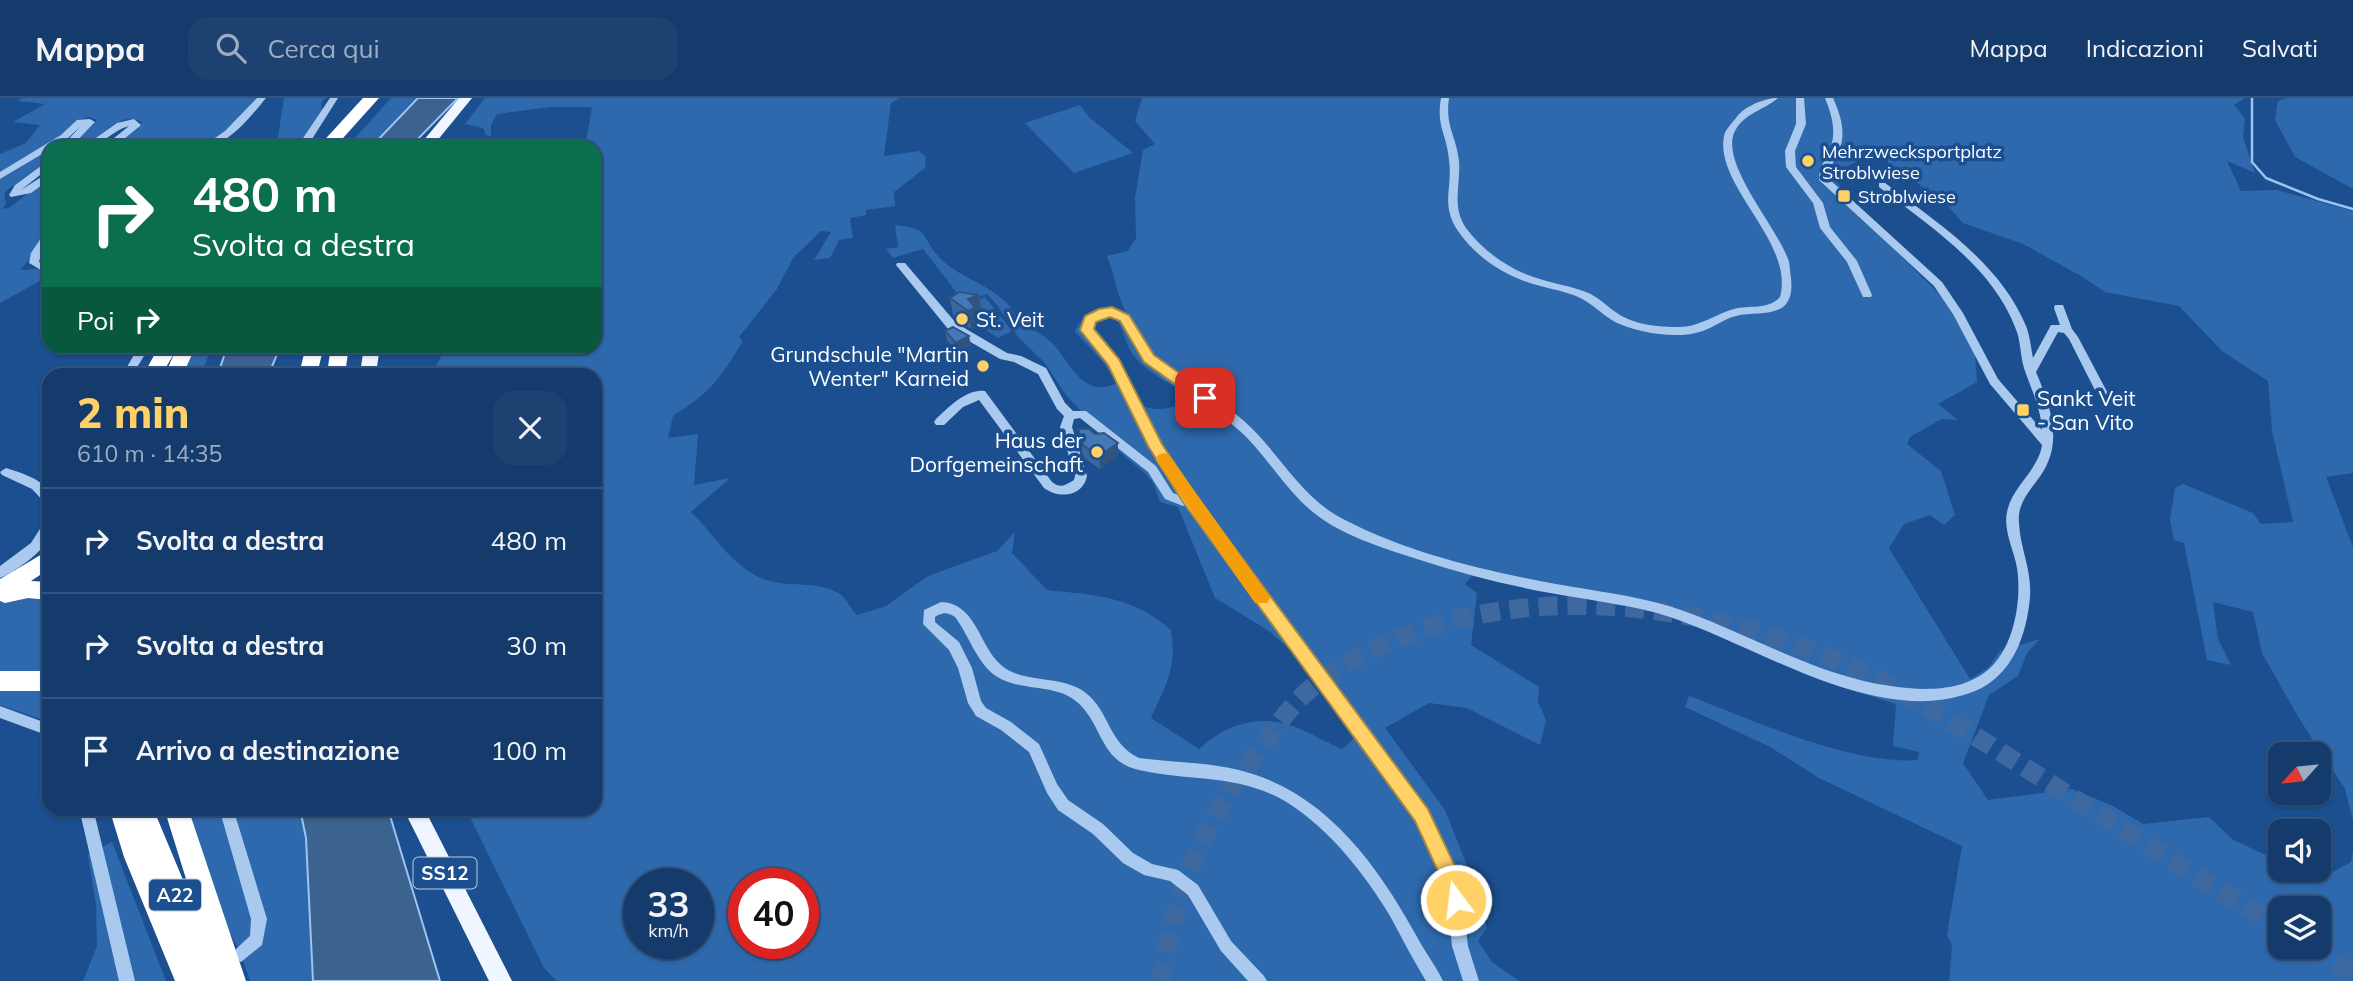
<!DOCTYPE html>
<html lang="it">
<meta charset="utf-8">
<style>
:root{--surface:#143b6b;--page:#1d4271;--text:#f1f3f6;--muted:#9dadc1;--line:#33557e;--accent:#ffd166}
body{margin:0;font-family:Mulish,sans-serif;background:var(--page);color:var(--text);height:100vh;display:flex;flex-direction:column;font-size:26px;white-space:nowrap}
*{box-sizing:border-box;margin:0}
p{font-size:23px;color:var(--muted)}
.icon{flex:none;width:38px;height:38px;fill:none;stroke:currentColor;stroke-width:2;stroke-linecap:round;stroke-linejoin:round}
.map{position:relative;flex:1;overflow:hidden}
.drawer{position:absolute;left:42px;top:270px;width:560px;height:448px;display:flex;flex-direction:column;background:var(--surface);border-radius:21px;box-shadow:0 2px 5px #0004,0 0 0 2px var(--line)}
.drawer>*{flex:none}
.top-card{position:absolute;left:42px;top:42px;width:560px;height:214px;border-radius:21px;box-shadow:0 2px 5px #0004,0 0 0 2px var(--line);background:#0b6e4f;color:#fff;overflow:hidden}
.needle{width:46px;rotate:243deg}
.buttons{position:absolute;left:2268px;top:644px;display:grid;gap:14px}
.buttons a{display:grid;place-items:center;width:63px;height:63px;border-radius:14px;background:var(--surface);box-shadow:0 2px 5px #0004,0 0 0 2px var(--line);font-size:35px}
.speed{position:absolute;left:623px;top:770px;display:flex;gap:14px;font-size:35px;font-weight:700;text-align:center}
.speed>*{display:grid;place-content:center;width:91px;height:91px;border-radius:50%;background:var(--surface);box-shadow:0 2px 5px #0004,0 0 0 2px var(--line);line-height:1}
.speed small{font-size:18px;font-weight:400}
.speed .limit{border:10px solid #d22;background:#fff;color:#111}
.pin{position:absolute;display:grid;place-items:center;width:60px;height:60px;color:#fff;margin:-30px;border-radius:14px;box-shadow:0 4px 10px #0006}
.me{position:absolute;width:77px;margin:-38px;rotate:345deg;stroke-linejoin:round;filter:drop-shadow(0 0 5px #0008)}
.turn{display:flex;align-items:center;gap:24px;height:147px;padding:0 35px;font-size:32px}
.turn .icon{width:91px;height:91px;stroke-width:2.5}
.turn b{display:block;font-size:49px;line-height:60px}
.then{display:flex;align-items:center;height:66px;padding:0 35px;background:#0003;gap:14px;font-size:26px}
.round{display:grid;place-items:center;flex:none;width:74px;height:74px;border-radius:21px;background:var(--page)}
.summary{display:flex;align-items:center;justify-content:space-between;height:119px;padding:0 35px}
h1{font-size:42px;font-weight:800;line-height:52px;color:var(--accent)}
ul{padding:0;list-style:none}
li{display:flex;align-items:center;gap:21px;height:105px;padding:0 35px;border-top:2px solid var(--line)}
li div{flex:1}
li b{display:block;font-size:26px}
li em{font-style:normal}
header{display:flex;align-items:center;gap:42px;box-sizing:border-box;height:98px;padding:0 35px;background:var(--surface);border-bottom:2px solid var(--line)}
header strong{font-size:33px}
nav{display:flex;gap:38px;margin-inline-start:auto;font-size:24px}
.search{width:490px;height:63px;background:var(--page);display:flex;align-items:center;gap:18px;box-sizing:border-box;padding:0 24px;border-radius:21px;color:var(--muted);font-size:26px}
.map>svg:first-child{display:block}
.green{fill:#2e69ad;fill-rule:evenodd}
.water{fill:#3c6290;stroke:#9cc4f0;stroke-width:2}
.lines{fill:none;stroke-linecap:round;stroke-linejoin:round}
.stream{stroke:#9cc4f0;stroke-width:2.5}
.major-tunnel{stroke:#3d69a0;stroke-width:19;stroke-dasharray:19 10;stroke-linecap:butt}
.minor{fill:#a9c9ee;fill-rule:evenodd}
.major{fill:#f0f6ff;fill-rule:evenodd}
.highway{fill:#fff;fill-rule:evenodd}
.wall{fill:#3a679d}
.shaded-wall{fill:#305480}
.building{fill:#4478b7;stroke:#305480;stroke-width:2}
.route{fill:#ffd166;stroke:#a68842;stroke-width:2}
.slow{fill:#f59e0b}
.poi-dot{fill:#ffd166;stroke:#1b4f8f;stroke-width:2.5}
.labels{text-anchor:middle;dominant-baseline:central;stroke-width:7;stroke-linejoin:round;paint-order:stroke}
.far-poi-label{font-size:18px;fill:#fff;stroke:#1b4f8f;text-anchor:start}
.shield{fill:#1b4f8f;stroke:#bbcadd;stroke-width:2}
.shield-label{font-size:19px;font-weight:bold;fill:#fff}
.poi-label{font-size:21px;fill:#fff;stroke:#1b4f8f;text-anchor:start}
</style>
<header>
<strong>Mappa</strong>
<div class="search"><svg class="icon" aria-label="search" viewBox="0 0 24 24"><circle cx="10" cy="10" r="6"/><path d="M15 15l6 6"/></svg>Cerca qui</div>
<nav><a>Mappa</a><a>Indicazioni</a><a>Salvati</a></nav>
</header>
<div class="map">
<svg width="2353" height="883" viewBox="0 0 2353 883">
<rect width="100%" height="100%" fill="#1b4f8f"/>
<g class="green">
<path d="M22,0h235l-33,35 -22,14h-91l27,-18 4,-7c-27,-14 -41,25 -72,25 8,-10 22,-19 27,-27l-8,-3 -13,4 -15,16 -61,37v-20l26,-11 14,-18 -27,-3 32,-18 -27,-3z"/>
<polygon points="284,0 325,0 321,5 322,12 297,49 269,49 278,39"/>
<polygon points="391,0 418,0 371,49 347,49"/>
<path d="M485,0h415l-9,5 -7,53 35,-5 7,6 -1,11 -31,24 1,14 -29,4v5l-16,3 3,20 -14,2 -9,18 -16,2 17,-28 -10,-1 -28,27 -16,31 -38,48 4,4c-23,38 -32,51 -70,75l-5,22 30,-4 -4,51 36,-7 -39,34c22,21 41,54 70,66 26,11 55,1 79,16 7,5 10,15 17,21l29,-9 42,-30 69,-25 18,-19 -3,21 35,37c49,5 85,6 124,40 6,38 -5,55 -20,88l48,31c28,-26 62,-36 99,-21 15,6 29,15 44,21l12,-11 -60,-85 -25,-22 -54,-33 -37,-91 -18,-5 -7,-19 -8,-10 -21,-17 -58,-61 -22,-33 -26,-25 -21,-32 -10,-11 -23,8 -41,-53 -30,9 -7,-9 12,-2 -3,-22c37,4 24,10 44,32 19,20 47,26 67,45 5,5 8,12 13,17 11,10 26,16 35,26 12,13 19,31 36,40 9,4 17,2 26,-1 -9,-23 -27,-35 -41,-53 13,-25 26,-26 51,-19 -10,-18 -11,-37 -19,-56l21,-5 8,-13 -1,-40 8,-48 12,-6 -20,-23 7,-23h1103l-11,7 11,13 -2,19 12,36 -28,-12 14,30 36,-1 76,21v262l-27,4 27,70v273l-8,-31 -45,-69 -38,-67 -9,-41 -40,-10 5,37 13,26 -24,-5 -23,-117 -10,-3 -4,-21 5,-31 8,-4 70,29 8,11 32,-2 -21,-91 -4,-50 -46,-30 -43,-45 -74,-14 -24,-16 -58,-32 -60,-21 -18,-20 -70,-50 -42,20 15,30 110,110 17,42 2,27 -39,22 20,16 -16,-1 -32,18 -3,7 34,27 14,44 -11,10 -14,-10 -26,9 -15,24 81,131 18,-11 12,-17 40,-12 -13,14 -9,23 -29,19 -26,68 25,37 84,-11 41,17 30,18 66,-7 23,22 48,23v8h22l22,7 27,-15 2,-11v130h-404l3,-36 -5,-10 15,-89 -143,-68 -49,-31 -85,-40 4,-11c64,24 161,69 229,64l1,-8 -26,-6 3,-42 -74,-23 -148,-65 -202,-40 -7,8 12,9 -6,52 68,42 -1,15 8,18 -6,25 -73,-37 -38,-5 -44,25 60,82 21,53 21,65 -9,13 14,21 27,19h-962l-13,-13 -78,-159 129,-1v-434h-163l14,-27 149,-1v-199h-10l7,-40h-41l-54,7 -6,11v11l-5,-1 -3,-7 -18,-4zM1114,219c11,11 10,27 20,39 15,19 39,28 58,42 -18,10 -32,15 -52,7l-20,-43 -28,-35 5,-7zM639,786h59v59h-59zM744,786h59v59h-59zM2280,810h39v39h-39z"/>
<polygon points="2287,0 2353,0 2353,91 2295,59 2275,22 2278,3"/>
<polygon points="1080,7 1089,19 1133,55 1074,75 1025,25"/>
<path d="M49,52v10l-42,30 -3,4 2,9 -3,6 6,-1 40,-31c0,43 2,60 -29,93l29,-2v8l-49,27v-124z"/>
<polygon points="985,199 1012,233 998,240 983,230 975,213 966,206"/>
<polygon points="195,249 212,249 201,276 183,276"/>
<polygon points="32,497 49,504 49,576 0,576 0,504"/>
<polygon points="49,592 49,624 0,607 0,593"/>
<polygon points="187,711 300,711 306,740 313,883 250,883 241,856 222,820"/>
<polygon points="112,744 166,883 83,883 97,848 96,808 88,757"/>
</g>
<g class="water">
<polygon points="418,0 458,0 410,49 371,49"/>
<polygon points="227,249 227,248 280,249 269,276 218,276"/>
<polygon points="300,711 388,711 440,883 313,883 306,740"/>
</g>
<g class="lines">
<polyline class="stream" points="2252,0 2252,64 2266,80 2318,101 2353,111"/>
<g class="major-tunnel">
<polyline points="2311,849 2353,875"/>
<path d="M1161,883c15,-97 42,-158 102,-236 16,-22 33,-47 56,-63 143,-102 337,-91 494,-31 77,29 147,76 216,119 84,53 167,106 251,158"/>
</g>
<g class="minor">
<path d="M257,0h9c-15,18 -38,49 -64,49l23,-16z"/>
<polygon points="330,0 338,0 307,49 297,49"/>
<path d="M1441,0h8c-4,29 7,37 10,63 2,24 -8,45 7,67 18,24 45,43 74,51 15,5 31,7 46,13 13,5 20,14 31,21 17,12 42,14 62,14 21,0 36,-13 55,-18 15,-4 35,1 46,-12 15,-55 -66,-111 -56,-161 1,-6 8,-13 12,-18 8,-12 29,-20 42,-20 -15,13 -35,15 -44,35 -13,33 45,96 55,129 1,5 1,11 2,16 1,10 1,22 -8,29 -13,9 -32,5 -47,9 -12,3 -22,11 -33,15 -26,9 -64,2 -88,-9 -14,-8 -24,-20 -39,-26 -15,-6 -31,-8 -46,-13 -28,-9 -55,-27 -72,-52 -18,-27 -5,-43 -9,-71 -2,-26 -13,-33 -8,-62z"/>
<polygon points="1796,0 1804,0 1806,26 1795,53 1796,69 1823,105 1830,129 1857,163 1872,197 1871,199 1863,199 1847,164 1820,130 1813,105 1786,69 1785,53 1796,26"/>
<path d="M1825,0h8c8,18 14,36 5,55 -5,9 -9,16 -9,26l113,103 21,31 35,66 44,51c-1,-22 -11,-41 -18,-62 -4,-13 -3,-28 -9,-41 -24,-62 -86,-101 -136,-140v-4h6c53,40 115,80 141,143 4,10 5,22 7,32l18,-33h9l-6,-17 1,-3h8l9,24 6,8 35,66 -2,3h-8l-34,-67 -5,-6 -6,-1 -22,40c14,34 28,69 5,103 -11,16 -24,28 -22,48 1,25 13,47 11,74 -3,38 -18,79 -55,94 -95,39 -217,-45 -305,-74 -37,-12 -76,-16 -114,-23 -47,-8 -93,-20 -139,-35 -37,-12 -81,-25 -110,-52 -27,-25 -45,-58 -73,-81 -24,-21 -54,-34 -78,-55 -5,-4 -10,-9 -14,-15 -9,-11 -12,-32 -27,-39 -9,-4 -17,1 -24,8l1,4 26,31 43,84 32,51 234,315 33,72 8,64 11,35h-16l-11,-35 -6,-64 -29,-62 -230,-316 -4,2 -18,-7 -17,-27 -68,-54 -6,1 -2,8 15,49c-4,21 -28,23 -43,12l-65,-88 -16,7 -19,18h-8l-2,-3 2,-3c13,-12 30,-30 49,-28l67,91c9,7 13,3 22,-2l1,-4 -15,-49 4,-11 -7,-7 -19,-35 -24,-12 -14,-3 -52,-30 -52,-64 1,-2h8l51,60 51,30 14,3 25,12 19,35 8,8h13l70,55 17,27 8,3 -31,-50 -40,-81 -28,-35v-9c11,-11 26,-17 40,-9 18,9 20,33 33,46 26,25 61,39 89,63 35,31 56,76 99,98 65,34 142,52 213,65 38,7 76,11 113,22 75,24 143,69 222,80 32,5 72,6 98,-17 25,-22 33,-69 28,-101 -3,-18 -14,-37 -10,-56 5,-26 31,-41 35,-67l-52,-61 -37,-70 -19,-28 -115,-106c0,-11 5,-18 9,-27 10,-19 4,-37 -3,-55z"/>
<path d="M90,21l5,3 -24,25h-10l20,-21c-9,8 -19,20 -32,21v3l-49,29v-7l61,-37 16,-15z"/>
<path d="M134,21l7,6 -2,2 -25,20h-11l26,-21c-17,4 -27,21 -46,21l34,-24z"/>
<polygon points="49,62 49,70 21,92 49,74 49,82 31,95 11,99 9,97 15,87"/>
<path d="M49,133c0,12 -7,19 -10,31l3,1 7,-1v6l-8,2 -12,-7 2,-10 14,-21z"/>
<polygon points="139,248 150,248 133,276 123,276"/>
<path d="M6,370c16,5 32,10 43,22v15l-4,-2 -13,-14 -30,-14 -2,-3z"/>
<path d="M49,421c0,5 1,13 0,18 -4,14 -36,36 -49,41v-12l31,-23 14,-22z"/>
<path d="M941,504c33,1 37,38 56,59 22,25 63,12 89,32 24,19 22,50 53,65 39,5 80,4 117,17 79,27 127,99 165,169 7,12 16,24 22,37h-17c-13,-21 -24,-43 -36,-65 -26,-43 -60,-86 -102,-113 -49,-30 -97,-21 -149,-33 -40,-9 -36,-46 -62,-68 -23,-20 -59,-9 -84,-28 -17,-14 -25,-40 -38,-57 -8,-5 -12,-5 -20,0v5l24,20 13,26 9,33 5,7 25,14 28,22 18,40 11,16 35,24 30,29 19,11 26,6 20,15 33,56 33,35 3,5h-19l-27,-30 -33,-56 -18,-14 -26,-6 -21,-12 -30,-29 -35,-24 -11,-17 -18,-41 -28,-22 -25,-14 -8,-13 -10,-35 -9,-18 -26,-26 1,-14z"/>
<polygon points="0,608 49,626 49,638 0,620"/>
<polygon points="79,710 93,710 135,883 119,883"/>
<polygon points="219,710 233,710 267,821 262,847 241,864 236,861 233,856 236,851 250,838 251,821"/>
</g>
<g class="major">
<polygon points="459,0 472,0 432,49 418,49"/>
<polygon points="364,248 380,248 376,276 360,276"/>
<polygon points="403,710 424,710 512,883 489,883"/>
</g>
<g class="highway">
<polygon points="363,0 379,0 335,49 318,49"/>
<polygon points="159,248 196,248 183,276 165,276 175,254 162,276 144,276"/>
<polygon points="306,248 324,248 317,276 299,276"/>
<polygon points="331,248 349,248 345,276 327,276"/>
<polygon points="49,452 49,471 31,483 49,484 49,502 28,500 5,505 0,503 0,481"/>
<rect x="0" y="573" width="49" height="20"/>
<polygon points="109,710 153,710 196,813 164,710 188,710 246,883 175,883 124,759"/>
</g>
</g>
<g class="wall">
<polygon points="950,200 982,215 976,217 978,228 971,231 953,217"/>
<polygon points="945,233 971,247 957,254 947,242"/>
<polygon points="1078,331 1118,358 1100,371 1084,360 1079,344"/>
</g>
<g class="shaded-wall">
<polygon points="979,197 982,215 976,217 978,228 971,231 968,213 968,201"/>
<polygon points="969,238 971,247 957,254 956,245"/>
<polygon points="1118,345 1118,358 1100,371 1099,358"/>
</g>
<g class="building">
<polygon points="959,194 979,197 968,201 975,210 968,213 950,200"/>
<polygon points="953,229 969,238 956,245 945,233"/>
<polygon points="1078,331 1089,331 1095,336 1104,335 1118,345 1099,358 1083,347"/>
</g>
<polygon class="route" points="1112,209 1129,217 1154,257 1210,297 1213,300 1210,304 1200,304 1144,264 1120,223 1110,219 1096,224 1094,231 1119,261 1162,346 1194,395 1428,711 1462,783 1466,802 1463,809 1456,812 1449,809 1443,784 1415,723 1183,404 1148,348 1108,267 1080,232 1085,218 1099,211"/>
<polygon class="slow" points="1164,355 1169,357 1267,495 1270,500 1267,505 1255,505 1158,365 1156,361 1158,357"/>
<g class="poi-dot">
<circle cx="1808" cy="63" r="7"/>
<rect x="1837" y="91" width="14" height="14" rx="3.5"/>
<circle cx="962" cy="221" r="7"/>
<circle cx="983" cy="268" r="7"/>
<rect x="2016" y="305" width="14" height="14" rx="3.5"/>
<circle cx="1097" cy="354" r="7"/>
</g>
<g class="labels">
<g class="far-poi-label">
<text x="1822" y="53">Mehrzwecksportplatz<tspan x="1822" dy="21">Stroblwiese</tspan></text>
<text x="1858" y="98">Stroblwiese</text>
</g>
<g class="shield">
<rect x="413.5" y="759.5" width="63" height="31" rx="5"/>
<rect x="149" y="781.5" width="52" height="31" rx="5"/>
</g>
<g class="shield-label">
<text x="445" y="775">SS12</text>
<text x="175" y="797">A22</text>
</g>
<g class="poi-label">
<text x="976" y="221">St. Veit</text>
<text x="969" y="256" text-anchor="end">Grundschule "Martin<tspan x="969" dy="24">Wenter" Karneid</tspan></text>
<text x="2037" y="300">Sankt Veit<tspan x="2037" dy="24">- San Vito</tspan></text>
<text x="1083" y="342" text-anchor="end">Haus der<tspan x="1083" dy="24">Dorfgemeinschaft</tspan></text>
</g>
</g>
</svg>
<div class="buttons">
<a><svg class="needle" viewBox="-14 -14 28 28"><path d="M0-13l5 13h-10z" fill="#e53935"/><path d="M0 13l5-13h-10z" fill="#9dadc1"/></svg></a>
<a><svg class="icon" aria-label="sound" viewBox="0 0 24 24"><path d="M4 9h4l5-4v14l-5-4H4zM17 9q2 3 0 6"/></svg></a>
<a><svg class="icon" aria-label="layers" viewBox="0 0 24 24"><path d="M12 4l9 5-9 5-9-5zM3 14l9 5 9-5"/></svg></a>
</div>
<div class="speed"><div>33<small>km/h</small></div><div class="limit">40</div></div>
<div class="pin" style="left:1205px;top:300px;background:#d93025"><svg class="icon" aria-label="arrive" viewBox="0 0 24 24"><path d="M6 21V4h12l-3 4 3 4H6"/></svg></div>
<svg class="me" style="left:1456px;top:802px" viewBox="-20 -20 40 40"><circle r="17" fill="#ffd166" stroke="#fff" stroke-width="3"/><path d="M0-11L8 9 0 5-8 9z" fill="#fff"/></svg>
<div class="top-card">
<div class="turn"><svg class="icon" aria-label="right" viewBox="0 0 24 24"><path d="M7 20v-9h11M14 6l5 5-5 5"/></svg><div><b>480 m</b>Svolta a destra</div></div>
<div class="then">Poi<svg class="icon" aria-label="right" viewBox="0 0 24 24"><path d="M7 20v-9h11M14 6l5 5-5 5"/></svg></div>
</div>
<section class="drawer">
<div class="summary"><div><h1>2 min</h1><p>610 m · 14:35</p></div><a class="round"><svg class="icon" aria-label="close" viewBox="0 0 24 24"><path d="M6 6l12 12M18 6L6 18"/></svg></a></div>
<ul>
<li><svg class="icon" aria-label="right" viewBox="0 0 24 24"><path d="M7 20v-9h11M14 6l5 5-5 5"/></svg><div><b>Svolta a destra</b></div><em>480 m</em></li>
<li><svg class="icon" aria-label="right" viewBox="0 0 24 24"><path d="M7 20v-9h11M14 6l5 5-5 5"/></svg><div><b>Svolta a destra</b></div><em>30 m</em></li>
<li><svg class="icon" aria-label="arrive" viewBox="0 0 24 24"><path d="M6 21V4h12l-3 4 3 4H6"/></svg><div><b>Arrivo a destinazione</b></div><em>100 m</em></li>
</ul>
</section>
</div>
